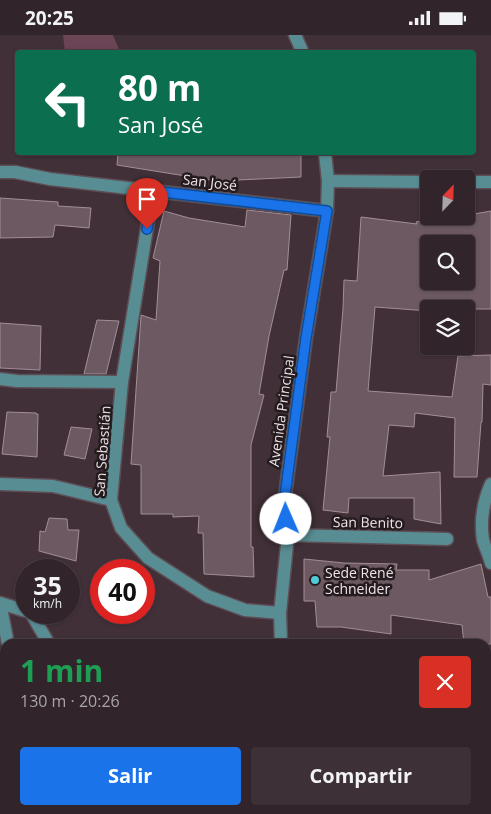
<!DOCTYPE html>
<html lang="es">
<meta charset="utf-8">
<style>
:root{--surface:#31242a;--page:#3d3036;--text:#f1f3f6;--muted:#a8a4a8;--line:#4c4147;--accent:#1a73e8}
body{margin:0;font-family:"Open Sans",sans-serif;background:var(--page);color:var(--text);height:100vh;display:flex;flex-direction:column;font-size:19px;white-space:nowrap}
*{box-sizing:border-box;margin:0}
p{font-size:16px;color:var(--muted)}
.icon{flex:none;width:28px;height:28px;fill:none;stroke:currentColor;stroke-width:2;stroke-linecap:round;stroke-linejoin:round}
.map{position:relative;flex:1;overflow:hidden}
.drawer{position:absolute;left:0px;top:604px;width:491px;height:176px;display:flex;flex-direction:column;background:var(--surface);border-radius:15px 15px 0 0;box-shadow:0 1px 4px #0004,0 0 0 1px var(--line)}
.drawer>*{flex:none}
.guide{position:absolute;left:15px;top:15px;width:461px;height:105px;border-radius:5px;box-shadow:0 1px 4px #0004,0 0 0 1px var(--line);background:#0b6e4f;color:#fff;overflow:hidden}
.needle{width:32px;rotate:23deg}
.controls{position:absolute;left:420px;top:135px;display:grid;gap:10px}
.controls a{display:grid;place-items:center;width:55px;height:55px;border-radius:5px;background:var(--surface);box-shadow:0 1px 4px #0004,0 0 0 1px var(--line);font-size:25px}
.speed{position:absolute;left:15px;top:524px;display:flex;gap:10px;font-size:25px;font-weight:700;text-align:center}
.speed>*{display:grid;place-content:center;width:65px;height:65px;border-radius:50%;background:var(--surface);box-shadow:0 1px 4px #0004,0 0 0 1px var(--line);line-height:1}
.speed small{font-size:12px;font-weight:400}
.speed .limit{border:8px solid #d22;background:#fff;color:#111}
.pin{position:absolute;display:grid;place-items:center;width:42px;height:42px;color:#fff;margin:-51px -21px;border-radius:50% 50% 50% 0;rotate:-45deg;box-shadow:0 0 5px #0007}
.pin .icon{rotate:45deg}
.me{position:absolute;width:55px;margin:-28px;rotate:359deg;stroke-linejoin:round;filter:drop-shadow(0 0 4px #0008)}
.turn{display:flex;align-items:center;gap:18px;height:105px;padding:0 20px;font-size:22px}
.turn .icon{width:65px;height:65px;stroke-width:2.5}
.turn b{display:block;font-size:35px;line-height:42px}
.round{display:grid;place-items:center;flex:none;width:52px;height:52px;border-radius:5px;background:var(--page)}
.head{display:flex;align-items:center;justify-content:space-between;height:85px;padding:0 20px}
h1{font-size:30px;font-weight:700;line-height:38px;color:#1e9e55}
.cta{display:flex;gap:10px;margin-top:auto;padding:10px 20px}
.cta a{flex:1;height:58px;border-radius:5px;background:var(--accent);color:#fff;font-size:20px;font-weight:700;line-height:58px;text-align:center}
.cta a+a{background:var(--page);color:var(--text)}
.status{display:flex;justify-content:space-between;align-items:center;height:35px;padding:0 25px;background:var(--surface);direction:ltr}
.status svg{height:14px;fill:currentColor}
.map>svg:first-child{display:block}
.green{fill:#6b4456}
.building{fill:#6d5962;stroke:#a38e97;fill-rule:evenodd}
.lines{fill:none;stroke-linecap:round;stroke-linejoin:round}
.minor-casing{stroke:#5d4d54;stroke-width:15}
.minor{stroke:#598d94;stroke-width:12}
.route-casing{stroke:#114b97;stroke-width:12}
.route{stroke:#1a73e8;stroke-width:9}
.poi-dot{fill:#52cbd9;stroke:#231b1e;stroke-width:2}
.labels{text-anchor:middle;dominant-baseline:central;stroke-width:5;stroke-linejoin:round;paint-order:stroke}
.street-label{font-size:14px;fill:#eee3e7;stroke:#231b1e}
.poi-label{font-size:14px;fill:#eee3e7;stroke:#231b1e;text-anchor:start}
</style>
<div class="status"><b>20:25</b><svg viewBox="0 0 49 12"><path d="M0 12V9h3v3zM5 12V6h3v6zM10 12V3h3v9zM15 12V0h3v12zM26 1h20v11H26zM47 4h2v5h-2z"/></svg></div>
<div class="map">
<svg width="491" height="779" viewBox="0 0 491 779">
<rect width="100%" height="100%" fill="#413038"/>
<polygon class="green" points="63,0 113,0 120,17 65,17"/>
<g class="building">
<polygon points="118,118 301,118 301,142 217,146 117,130"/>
<polygon points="0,163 58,167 58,171 91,173 89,193 55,190 53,202 0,203"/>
<polygon points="247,175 291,180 287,235 284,235 269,301 259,359 264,360 251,410 251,512 253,512 254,542 204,539 203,498 198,498 199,481 173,482 173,479 141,479 141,430 131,429 141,281 141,280 156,285 160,226 153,223 164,176 189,183 245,192"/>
<path d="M491,176v98h-62v2l-54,-4 -7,84 84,6 6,-41 33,-1v30l-8,-1 -1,38h-1l-4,55h-23l1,-59 -40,-5 -1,14 -25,-2 -6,51 57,-4 1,52 -27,-5v-21h-65l-1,15 -25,-3 7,-73h-3l4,-45h5l7,-83 1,-29 13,1 4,-64 56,7 -1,-2 33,-6h17v-3h1l1,2zM429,209h37v37h-37z"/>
<polygon points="97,285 119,286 106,339 84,339"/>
<polygon points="0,288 41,291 40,335 0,333"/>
<polygon points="7,377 36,378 36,379 38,379 37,422 2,419"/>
<polygon points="71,392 92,394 85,424 64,420"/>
<polygon points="49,483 67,484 68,495 79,495 76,526 39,516 40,496 45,497"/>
<polygon points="304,524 344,528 397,529 396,535 429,535 429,545 481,529 488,562 491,562 491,609 464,609 462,590 391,580 391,599 341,592 317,592 315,566 304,566"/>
</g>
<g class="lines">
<g class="minor-casing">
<g id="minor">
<polyline points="295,0 303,18"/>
<polyline points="0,137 15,137 50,144 327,176"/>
<polyline points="328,146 429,147"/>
<polyline points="466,147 491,147"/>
<polyline points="153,156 122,347 111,465 121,493 148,523 207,561 245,575 280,578"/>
<polyline points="0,344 17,346 122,347"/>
<polyline points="0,449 53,451 111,465"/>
<path d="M491,449c-8,18 -11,36 -8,56 2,7 6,15 8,23"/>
<polyline points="288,500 447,504"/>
<polyline points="31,578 49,609"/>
<polyline points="8,609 0,568 26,576"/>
<polyline points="281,609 280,578 288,500 284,468 306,303 327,176 328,146 325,118"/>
<polyline points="0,756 5,744"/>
<polyline points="486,771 491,771"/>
<polyline points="284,778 378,775"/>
<polyline points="106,779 107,775"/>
</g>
</g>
<use href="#minor" class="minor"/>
</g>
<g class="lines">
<g class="route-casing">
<polyline id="route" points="147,194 153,156 327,176 306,303 284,468 286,484"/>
</g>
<use href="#route" class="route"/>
</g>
<circle class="poi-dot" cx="315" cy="545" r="5"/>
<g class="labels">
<g class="street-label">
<text transform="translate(210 147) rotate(7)">San José</text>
<text transform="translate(281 376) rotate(-82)">Avenida Principal</text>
<text transform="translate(102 416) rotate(-86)">San Sebastián</text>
<text transform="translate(368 487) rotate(1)">San Benito</text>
</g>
<g class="poi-label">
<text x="325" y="537">Sede René<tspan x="325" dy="16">Schneider</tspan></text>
</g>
</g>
</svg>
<div class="controls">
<a><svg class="needle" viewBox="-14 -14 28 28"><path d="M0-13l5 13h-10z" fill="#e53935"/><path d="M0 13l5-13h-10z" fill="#a8a4a8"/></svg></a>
<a><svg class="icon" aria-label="search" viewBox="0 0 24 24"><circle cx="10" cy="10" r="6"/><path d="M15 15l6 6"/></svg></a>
<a><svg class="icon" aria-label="layers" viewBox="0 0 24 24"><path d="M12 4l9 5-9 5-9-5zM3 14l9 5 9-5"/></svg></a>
</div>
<div class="speed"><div>35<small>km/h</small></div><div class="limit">40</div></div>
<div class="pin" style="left:147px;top:194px;background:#d93025"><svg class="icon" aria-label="arrive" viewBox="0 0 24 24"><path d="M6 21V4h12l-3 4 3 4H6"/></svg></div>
<svg class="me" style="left:286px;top:484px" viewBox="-20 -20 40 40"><circle r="19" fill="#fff"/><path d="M0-13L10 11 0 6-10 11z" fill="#1a73e8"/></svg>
<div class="guide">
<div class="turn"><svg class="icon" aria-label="left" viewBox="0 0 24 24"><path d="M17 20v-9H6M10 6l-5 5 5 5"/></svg><div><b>80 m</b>San José</div></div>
</div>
<section class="drawer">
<div class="head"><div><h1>1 min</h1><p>130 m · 20:26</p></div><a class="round" style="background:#d93025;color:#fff"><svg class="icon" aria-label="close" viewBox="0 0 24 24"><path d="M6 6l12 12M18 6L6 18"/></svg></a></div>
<div class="cta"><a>Salir</a><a>Compartir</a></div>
</section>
</div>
